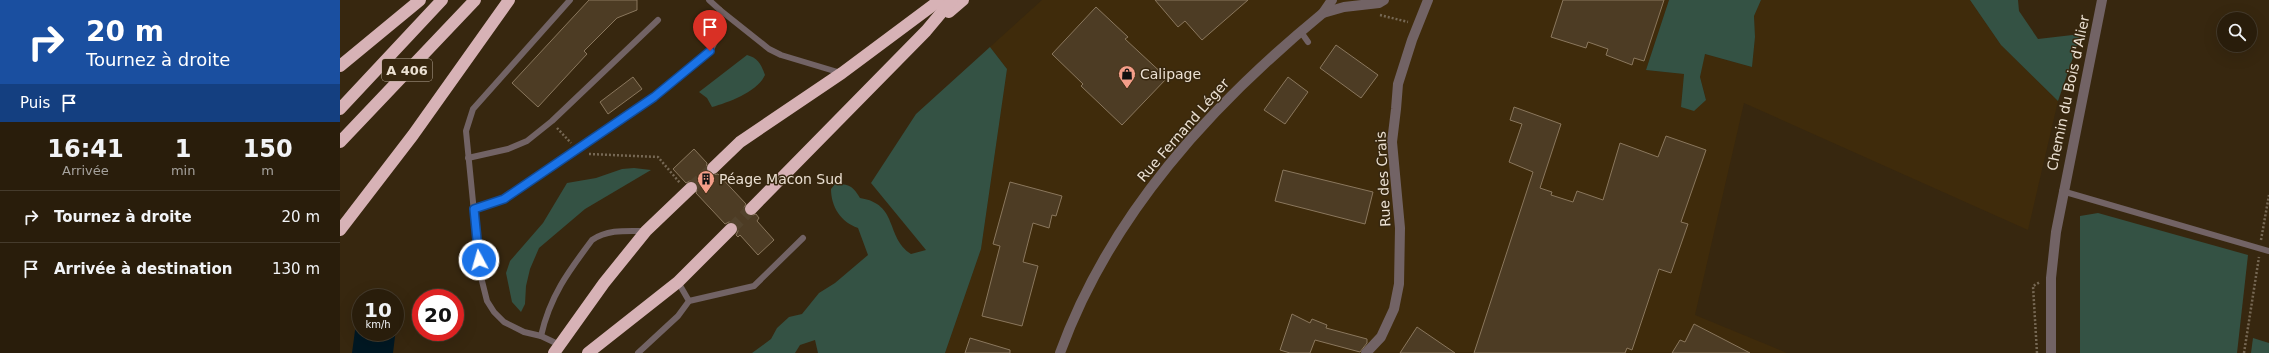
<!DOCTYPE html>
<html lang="fr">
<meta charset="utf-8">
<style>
:root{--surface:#291d0b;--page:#352a19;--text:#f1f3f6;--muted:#a5a29d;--line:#453b2c}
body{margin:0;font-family:"DejaVu Sans",sans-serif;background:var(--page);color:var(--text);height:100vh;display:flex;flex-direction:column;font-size:15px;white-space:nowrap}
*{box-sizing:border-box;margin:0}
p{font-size:13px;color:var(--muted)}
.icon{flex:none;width:22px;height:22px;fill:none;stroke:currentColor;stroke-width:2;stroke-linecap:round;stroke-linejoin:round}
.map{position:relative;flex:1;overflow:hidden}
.sheet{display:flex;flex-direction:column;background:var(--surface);width:340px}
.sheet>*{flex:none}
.hud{background:#1a4fa0;color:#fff;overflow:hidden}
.controls{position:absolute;left:1877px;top:12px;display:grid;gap:8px}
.controls a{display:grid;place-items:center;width:40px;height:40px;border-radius:50%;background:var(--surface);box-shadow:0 4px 16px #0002,0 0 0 1px var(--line);font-size:20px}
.speed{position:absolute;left:12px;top:289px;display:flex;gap:8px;font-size:20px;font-weight:700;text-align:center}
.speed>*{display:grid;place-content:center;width:52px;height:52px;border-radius:50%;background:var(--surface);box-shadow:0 4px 16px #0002,0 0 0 1px var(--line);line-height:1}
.speed small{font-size:10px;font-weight:400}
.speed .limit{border:6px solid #d22;background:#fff;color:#111}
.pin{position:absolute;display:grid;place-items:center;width:34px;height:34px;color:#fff;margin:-41px -17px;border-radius:50% 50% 50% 0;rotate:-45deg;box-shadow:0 0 4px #0007}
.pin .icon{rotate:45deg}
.me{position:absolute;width:44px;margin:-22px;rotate:354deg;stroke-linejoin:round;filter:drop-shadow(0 0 3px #0008)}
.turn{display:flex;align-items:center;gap:14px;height:84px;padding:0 20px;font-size:18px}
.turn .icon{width:52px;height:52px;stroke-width:2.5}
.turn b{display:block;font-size:28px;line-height:34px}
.then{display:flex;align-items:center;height:38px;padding:0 20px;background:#0003;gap:8px;font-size:15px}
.eta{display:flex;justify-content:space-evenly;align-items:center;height:68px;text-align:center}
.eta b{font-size:24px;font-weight:700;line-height:28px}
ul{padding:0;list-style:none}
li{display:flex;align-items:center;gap:12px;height:52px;padding:0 20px;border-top:1px solid var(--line)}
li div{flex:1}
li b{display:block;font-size:15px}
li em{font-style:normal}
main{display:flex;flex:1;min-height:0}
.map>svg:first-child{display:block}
.built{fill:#3f2b0b}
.green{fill:#345244}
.water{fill:#011823}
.building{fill:#4d3c24;stroke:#8a775d}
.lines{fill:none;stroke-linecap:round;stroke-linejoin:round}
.motorway-tunnel{stroke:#52432c;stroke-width:12;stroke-dasharray:12 6;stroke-linecap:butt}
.path{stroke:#766854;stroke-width:2.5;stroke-dasharray:2 2;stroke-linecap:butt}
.service{stroke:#726365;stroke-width:6}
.minor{stroke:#726365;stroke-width:10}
.motorway{stroke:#d7b2b6;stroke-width:12}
.route-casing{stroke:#114b97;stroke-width:10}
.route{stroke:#1a73e8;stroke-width:7}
.labels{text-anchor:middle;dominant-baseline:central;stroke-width:3;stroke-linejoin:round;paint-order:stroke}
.shield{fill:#37270f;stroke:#b5a898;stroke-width:1}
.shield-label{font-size:13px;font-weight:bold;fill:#ebe0d2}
.poi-label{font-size:14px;fill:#ebe0d2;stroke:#37270f;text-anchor:start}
.street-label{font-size:14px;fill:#ebe0d2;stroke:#37270f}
</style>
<main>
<section class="sheet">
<div class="hud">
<div class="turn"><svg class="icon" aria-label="right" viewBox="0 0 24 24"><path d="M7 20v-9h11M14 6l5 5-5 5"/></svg><div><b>20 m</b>Tournez à droite</div></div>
<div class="then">Puis<svg class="icon" aria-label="arrive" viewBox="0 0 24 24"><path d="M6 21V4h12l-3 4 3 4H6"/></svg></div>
</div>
<div class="eta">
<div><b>16:41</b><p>Arrivée</p></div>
<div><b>1</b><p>min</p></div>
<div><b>150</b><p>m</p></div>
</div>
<ul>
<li><svg class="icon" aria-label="right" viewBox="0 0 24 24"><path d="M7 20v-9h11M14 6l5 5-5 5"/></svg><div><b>Tournez à droite</b></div><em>20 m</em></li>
<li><svg class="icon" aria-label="arrive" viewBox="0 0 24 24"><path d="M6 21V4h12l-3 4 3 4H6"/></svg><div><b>Arrivée à destination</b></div><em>130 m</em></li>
</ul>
</section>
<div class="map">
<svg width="1929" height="353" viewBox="0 0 1929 353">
<rect width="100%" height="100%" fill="#37270f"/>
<polygon class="built" points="702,0 1329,0 1306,70 1344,74 1341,107 1366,99 1360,77 1364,54 1412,67 1415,37 1414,16 1421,0 1630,0 1661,45 1718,101 1688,230 1404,103 1355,315 1447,353 605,353 641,249 667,69 650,47"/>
<g class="green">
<polygon points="1329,0 1421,0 1414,16 1415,37 1412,67 1365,54 1360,77 1366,100 1354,111 1341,107 1344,74 1306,70"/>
<polygon points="1630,0 1678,0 1679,11 1698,39 1741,34 1718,101 1661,45"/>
<path d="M650,47l17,22 -26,180 -36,104h-127l-3,-13 -15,5 -5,8h-43l19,-14 6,-11 12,-11 13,-3 17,-21 16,-10 33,-28 -10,-27c-17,-6 -27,-21 -27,-39l4,-5c14,0 18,2 25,14 39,6 25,39 51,56l15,-4 -55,-67 45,-69z"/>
<path d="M407,55c11,3 14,9 18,20 -8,17 -36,27 -53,32l-5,-9 -8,-6z"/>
<polygon points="294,168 311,170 245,209 199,248 190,269 186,286 185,304 181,312 172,302 166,273 170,261 203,223 227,183 256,178 282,169"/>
<polygon points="1758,213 1908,255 1897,353 1740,353 1740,216"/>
<polygon points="1913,338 1929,343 1929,353 1911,353"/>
</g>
<polygon class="water" points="16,323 21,324 21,332 55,332 56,328 53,353 12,353"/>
<g class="building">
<polygon points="249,0 297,0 297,10 277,18 244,51 247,54 198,107 172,83"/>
<polygon points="815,0 908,0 862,40 845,21 838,27"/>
<polygon points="1223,0 1324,0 1304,61 1294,58 1292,65 1266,55 1268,49 1248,42 1246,48 1211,37"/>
<polygon points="756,7 788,37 785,39 827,78 782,125 741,86 743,84 712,54"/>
<polygon points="996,45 1038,75 1021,98 980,68"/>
<polygon points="293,77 302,89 268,114 260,102"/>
<polygon points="948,77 968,92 945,124 924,110"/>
<polygon points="1174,107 1221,124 1200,188 1212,192 1211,195 1233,202 1237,191 1263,200 1280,143 1318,157 1326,136 1366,150 1341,222 1348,224 1331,273 1319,269 1292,350 1287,348 1285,353 1134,353 1193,172 1169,162 1182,124 1170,120"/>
<polygon points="354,149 367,163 366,169 367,173 371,175 378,174 406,204 404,208 406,214 410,216 416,214 419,218 417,221 434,240 418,255 400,235 398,237 396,235 398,231 396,223 389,222 385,224 356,193 358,187 356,183 350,181 346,183 333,169"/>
<polygon points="943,170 1033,192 1025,224 935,201"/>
<polygon points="670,182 722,196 716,216 712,215 709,228 693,223 683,262 698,266 682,326 642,316 660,246 653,244"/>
<polygon points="952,314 970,323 972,319 987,325 986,328 1027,339 1027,343 1020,352 975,340 970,353 950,353 940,350"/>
<polygon points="1354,324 1410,353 1332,353 1340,340 1345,342"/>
<polygon points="1077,327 1115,353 1060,353"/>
<polygon points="630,338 670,350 670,353 625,353"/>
</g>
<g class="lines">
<g class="motorway-tunnel">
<polyline points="351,188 373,168"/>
<polyline points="391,229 411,209"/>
</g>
<g class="path">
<polyline points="1040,15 1068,22"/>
<polyline points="217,128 231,143"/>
<polyline points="249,154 318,157 340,183"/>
<polyline points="1921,240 1929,195"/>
<polyline points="1697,353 1693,286 1700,282"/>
<polyline points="1904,353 1919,257"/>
</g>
<g class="service">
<polyline points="380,10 429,49 441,55 501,73"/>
<polyline points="961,32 968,42"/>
<polyline points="128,158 168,149 187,141 212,121 318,20"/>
<polyline points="1722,191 1929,251"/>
<polyline points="134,209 164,199 314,97 370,51 377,38 381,24 380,10 369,0"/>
<polyline points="349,301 414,286 463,238"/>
<path d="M201,336c9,-40 27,-64 51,-96 16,-11 35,-9 54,-9"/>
<polyline points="220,345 201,336 184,332 164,322 154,312 147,301 140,273 126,131 133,109 230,0"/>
<polyline points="298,353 338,316 349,301 338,282"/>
</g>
<g class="minor">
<polyline points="983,13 1004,7 1039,3 1044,0"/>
<path d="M720,353c50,-138 151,-248 263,-340l9,-13"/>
<polyline points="1026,353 1041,337 1054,309 1059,284 1060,228 1052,142 1056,109 1058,84 1072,40 1088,0"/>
<polyline points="1711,353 1711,278 1716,232 1762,0"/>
</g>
<g class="motorway">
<polyline points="609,12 623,0"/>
<polyline points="0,66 80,0"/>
<polyline points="0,109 102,0"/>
<polyline points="0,142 135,0"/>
<polyline points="373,168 400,142 502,73 600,0"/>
<polyline points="411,209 586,31 612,0"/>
<polyline points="0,230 73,135 169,0"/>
<polyline points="214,353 264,283 306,231 351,188"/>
<polyline points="248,353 338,282 391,229"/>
</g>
</g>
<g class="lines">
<g class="route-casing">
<polyline id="route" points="139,260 134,209 164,199 314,97 370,51"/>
</g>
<use href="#route" class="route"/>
</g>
<defs>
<g id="shop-pin" transform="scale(0.9)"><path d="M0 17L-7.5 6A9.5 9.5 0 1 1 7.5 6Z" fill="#f49e89" stroke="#37270f"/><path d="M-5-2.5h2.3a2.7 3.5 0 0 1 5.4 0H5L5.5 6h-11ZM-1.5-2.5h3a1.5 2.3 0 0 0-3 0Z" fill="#111"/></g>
<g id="building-pin" transform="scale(0.9)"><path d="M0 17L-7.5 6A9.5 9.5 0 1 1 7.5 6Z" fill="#f49e89" stroke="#37270f"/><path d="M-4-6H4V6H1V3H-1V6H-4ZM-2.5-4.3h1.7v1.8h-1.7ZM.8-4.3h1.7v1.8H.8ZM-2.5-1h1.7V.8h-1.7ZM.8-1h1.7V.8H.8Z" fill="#111"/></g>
</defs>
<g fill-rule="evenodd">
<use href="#shop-pin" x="787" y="74"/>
<use href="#building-pin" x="366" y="179"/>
</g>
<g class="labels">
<rect class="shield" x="42" y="59" width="50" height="22" rx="3"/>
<g class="shield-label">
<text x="67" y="70">A 406</text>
</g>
<g class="poi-label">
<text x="800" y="74">Calipage</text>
<text x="379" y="179">Péage Macon Sud</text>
</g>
<g class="street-label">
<text transform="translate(1728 93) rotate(-78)">Chemin du Bois d'Alier</text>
<text transform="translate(843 130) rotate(-49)">Rue Fernand Léger</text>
<text transform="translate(1043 179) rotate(-93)">Rue des Crais</text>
</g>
</g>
</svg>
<div class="controls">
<a><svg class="icon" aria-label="search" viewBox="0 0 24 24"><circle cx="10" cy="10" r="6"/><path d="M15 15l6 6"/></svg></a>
</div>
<div class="speed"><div>10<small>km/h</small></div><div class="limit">20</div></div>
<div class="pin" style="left:370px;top:51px;background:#d93025"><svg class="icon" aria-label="arrive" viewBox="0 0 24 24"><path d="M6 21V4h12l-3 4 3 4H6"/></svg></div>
<svg class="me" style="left:139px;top:260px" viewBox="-20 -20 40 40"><circle r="17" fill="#1a73e8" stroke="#fff" stroke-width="3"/><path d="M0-11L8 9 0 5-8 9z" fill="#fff"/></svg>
</div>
</main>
